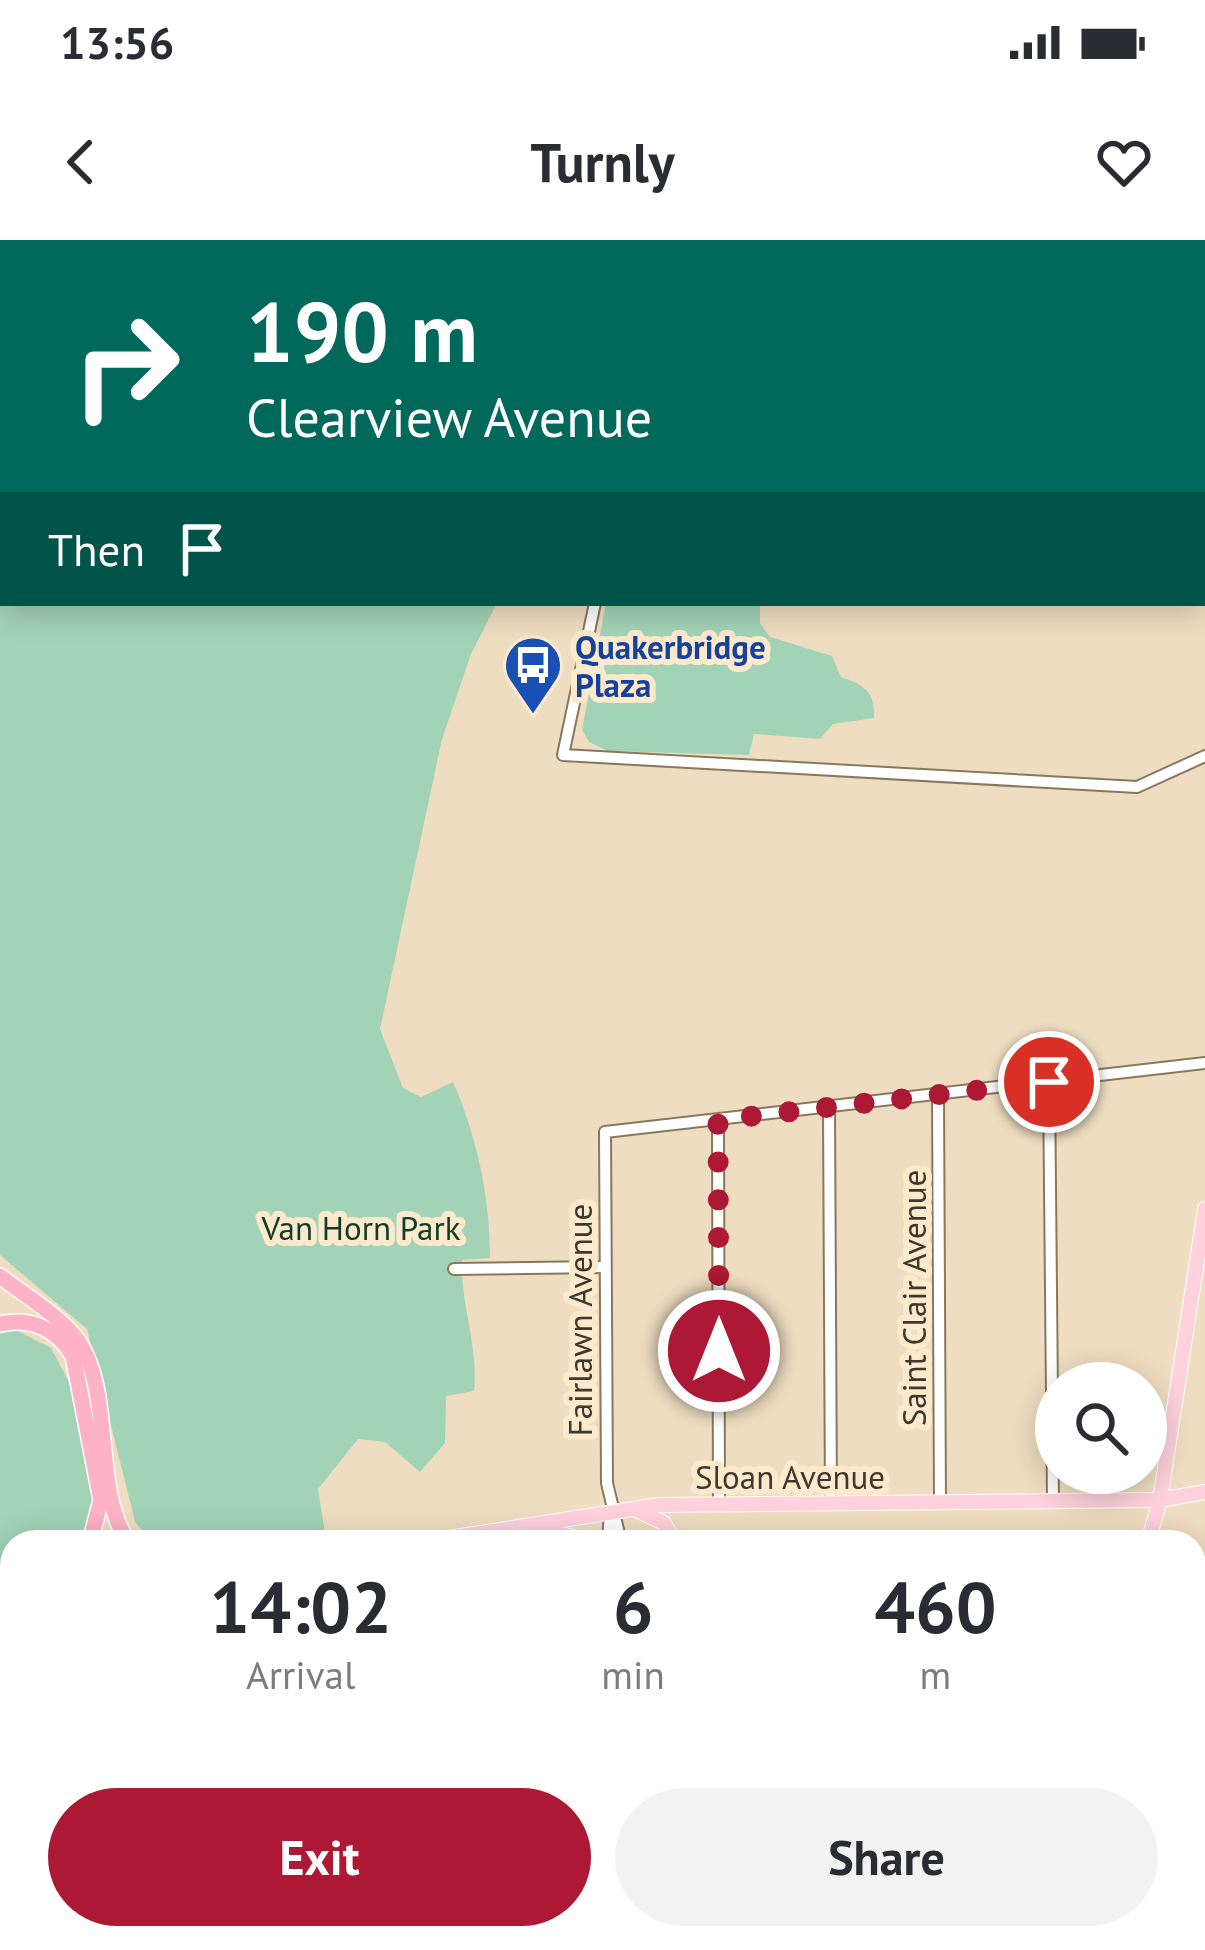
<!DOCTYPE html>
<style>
:root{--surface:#fff;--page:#f2f2f3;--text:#2b2b33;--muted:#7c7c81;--accent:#ad1934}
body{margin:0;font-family:"PT Sans",sans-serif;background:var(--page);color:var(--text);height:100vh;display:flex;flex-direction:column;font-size:45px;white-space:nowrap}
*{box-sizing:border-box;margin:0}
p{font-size:39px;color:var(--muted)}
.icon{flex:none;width:66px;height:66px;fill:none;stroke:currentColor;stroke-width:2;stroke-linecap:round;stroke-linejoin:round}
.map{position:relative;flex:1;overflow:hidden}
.drawer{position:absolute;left:0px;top:1290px;width:1206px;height:420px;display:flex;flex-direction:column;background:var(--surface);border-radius:36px 36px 0 0;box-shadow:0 6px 30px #0003}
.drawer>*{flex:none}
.guide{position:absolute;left:0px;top:0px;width:1206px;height:366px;box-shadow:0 6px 30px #0003;background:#00695c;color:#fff;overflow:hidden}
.tools{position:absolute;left:1035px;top:1122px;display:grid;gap:24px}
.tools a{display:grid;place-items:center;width:132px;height:132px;border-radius:50%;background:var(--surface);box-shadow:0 6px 30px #0003;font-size:60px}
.pin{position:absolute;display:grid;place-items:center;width:102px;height:102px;color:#fff;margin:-51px;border:6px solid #fff;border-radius:50%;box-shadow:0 3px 12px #0007}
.me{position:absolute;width:132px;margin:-66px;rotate:0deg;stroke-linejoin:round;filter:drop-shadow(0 0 9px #0008)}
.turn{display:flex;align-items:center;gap:42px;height:252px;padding:0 48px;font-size:54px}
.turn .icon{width:156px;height:156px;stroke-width:2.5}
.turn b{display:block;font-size:84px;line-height:102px}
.then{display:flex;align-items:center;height:114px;padding:0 48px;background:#0003;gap:24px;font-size:45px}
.eta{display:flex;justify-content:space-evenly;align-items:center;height:204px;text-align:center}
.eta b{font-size:72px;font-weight:700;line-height:84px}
.cta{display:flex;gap:24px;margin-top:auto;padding:24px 48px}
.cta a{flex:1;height:138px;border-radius:72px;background:var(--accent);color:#fff;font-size:48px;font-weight:700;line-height:138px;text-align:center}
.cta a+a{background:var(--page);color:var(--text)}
.status{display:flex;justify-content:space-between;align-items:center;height:84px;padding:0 60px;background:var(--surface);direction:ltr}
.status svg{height:33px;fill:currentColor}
header{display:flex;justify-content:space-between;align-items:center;height:156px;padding:0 48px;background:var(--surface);font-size:54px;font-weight:700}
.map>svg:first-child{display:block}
.green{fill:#a2d3b7}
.water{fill:#7aacca;stroke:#68899b;stroke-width:3}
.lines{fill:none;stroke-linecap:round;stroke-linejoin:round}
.stream{stroke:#68899b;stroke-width:3}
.minor-casing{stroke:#88785e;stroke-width:14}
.major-casing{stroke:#fff;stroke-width:16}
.highway-casing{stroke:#fff;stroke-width:18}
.minor{stroke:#fff;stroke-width:10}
.major{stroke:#fed1dc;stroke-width:14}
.highway{stroke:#feb2c5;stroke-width:15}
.route{stroke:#ad1934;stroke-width:21;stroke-dasharray:0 37.8}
.labels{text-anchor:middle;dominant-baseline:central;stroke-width:12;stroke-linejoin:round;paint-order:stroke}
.transit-label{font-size:33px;font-weight:bold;fill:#164399;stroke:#fdeacd;text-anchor:start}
.park-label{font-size:33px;fill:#113c28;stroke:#fdeacd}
.street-label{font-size:33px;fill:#3f382d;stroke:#fdeacd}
</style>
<div class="status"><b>13:56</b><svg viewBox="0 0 49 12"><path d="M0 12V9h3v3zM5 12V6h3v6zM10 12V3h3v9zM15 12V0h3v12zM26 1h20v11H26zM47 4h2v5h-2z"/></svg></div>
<header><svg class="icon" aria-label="back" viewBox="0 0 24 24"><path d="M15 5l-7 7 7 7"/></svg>Turnly<svg class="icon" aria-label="heart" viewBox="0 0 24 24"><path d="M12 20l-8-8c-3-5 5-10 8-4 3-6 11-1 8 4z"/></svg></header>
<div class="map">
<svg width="1205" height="1710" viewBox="0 0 1205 1710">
<rect width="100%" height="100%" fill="#efddc1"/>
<g class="green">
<path d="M0,0h655l-652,3v360h494l-26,51 -29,85 -62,290 23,59 18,9 32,-15c24,55 37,115 37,176l-28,2c-2,44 17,87 12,131l-28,5 -1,47 -25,29 -35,-30 -27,-3 -40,50 7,45 -6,8 -168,-1 -16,-19 -48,-193 -87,-74z"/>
<path d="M606,363h154v20l10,14 62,19 9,21c24,8 34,15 33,41l-41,6 -13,15 -66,-5 -5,21 -141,-4 -19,-9 -7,-12z"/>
<polygon points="16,1090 51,1108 69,1142 95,1264 78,1302 12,1302 12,1335 0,1337 0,1094"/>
<polygon points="0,1386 12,1389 12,1492 0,1495"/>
<polygon points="1205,1539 1205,1710 1142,1710 1140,1698 1194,1698 1194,1540"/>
<polygon points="12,1540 12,1698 99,1698 102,1710 0,1710 0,1552"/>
<polygon points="247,1698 300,1698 325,1710 212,1706"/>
<polygon points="564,1698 1033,1698 1036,1710 547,1710"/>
</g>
<polygon class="water" points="300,1698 345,1698 380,1710 441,1698 564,1698 547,1710 325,1710"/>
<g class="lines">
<g class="stream">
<polyline points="1194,1557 1205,1555"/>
<polyline points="697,1710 707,1698"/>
</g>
<g class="minor-casing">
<g id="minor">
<polyline points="671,3 672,0"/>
<polyline points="595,363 563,515 1137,547 1205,516"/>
<polyline points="1049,842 1053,1260"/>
<polyline points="938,854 940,1262"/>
<polyline points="829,867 831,1263"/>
<polyline points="718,880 719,1264"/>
<polyline points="454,1029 605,1027"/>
<polyline points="608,1302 610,1272"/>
<polyline points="621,1302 607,1243 605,892 1205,823"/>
<polyline points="1194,1451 1205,1447"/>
</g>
</g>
<g class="major-casing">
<g id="major">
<polyline points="634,1269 664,1283 674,1302"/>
<polyline points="529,1286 593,1302"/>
<polyline points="423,1302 658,1265 1160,1260 1205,1252"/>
<polyline points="1148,1302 1160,1260 1205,969"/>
<polyline points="0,1353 12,1352"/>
<polyline points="0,1365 12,1364"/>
<polyline points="1122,1698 1124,1710"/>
</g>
</g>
<g class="highway-casing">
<g id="highway">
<path d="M0,1036c25,20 61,40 79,66 35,53 13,146 49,200"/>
<path d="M0,1084c31,-7 57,5 73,32l28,144 -11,42"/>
<polyline points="0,1345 12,1342"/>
<polyline points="0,1374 12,1377"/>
<polyline points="0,1507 12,1504"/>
<polyline points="0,1538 12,1528"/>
</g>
</g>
<use href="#minor" class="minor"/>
<use href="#major" class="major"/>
<use href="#highway" class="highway"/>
</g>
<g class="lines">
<polyline class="route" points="719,1111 718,880 1049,842"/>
</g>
<defs>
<g id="bus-pin" transform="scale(3)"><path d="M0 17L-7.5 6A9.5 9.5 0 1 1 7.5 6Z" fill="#1a4fb4" stroke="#fdeacd"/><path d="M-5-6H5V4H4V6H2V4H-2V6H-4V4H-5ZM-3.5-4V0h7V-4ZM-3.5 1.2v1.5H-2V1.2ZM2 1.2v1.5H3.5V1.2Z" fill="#fff"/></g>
</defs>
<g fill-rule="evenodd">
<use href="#bus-pin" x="533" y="425"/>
</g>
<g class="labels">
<g class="transit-label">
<text x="575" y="406">Quakerbridge<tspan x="575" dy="38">Plaza</tspan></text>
</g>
<g class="park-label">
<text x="361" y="987">Van Horn Park</text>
</g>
<g class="street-label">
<text transform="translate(913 1058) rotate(-90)">Saint Clair Avenue</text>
<text transform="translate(579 1080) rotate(-90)">Fairlawn Avenue</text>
<text x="790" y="1236">Sloan Avenue</text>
</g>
</g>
</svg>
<div class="tools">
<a><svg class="icon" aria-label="search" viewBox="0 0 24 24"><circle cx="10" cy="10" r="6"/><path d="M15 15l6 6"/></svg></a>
</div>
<div class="pin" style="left:1049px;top:842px;background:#d93025"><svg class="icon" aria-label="arrive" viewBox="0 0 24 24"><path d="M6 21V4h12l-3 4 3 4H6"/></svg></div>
<svg class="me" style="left:719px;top:1111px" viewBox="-20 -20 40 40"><circle r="17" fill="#ad1934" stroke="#fff" stroke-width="3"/><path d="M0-11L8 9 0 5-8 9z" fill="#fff"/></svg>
<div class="guide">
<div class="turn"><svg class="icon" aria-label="right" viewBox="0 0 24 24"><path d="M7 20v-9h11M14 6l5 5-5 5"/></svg><div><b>190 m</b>Clearview Avenue</div></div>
<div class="then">Then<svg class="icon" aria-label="arrive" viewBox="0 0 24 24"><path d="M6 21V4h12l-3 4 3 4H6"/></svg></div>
</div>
<section class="drawer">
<div class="eta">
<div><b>14:02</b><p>Arrival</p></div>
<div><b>6</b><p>min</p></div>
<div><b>460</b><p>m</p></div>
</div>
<div class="cta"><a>Exit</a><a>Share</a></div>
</section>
</div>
